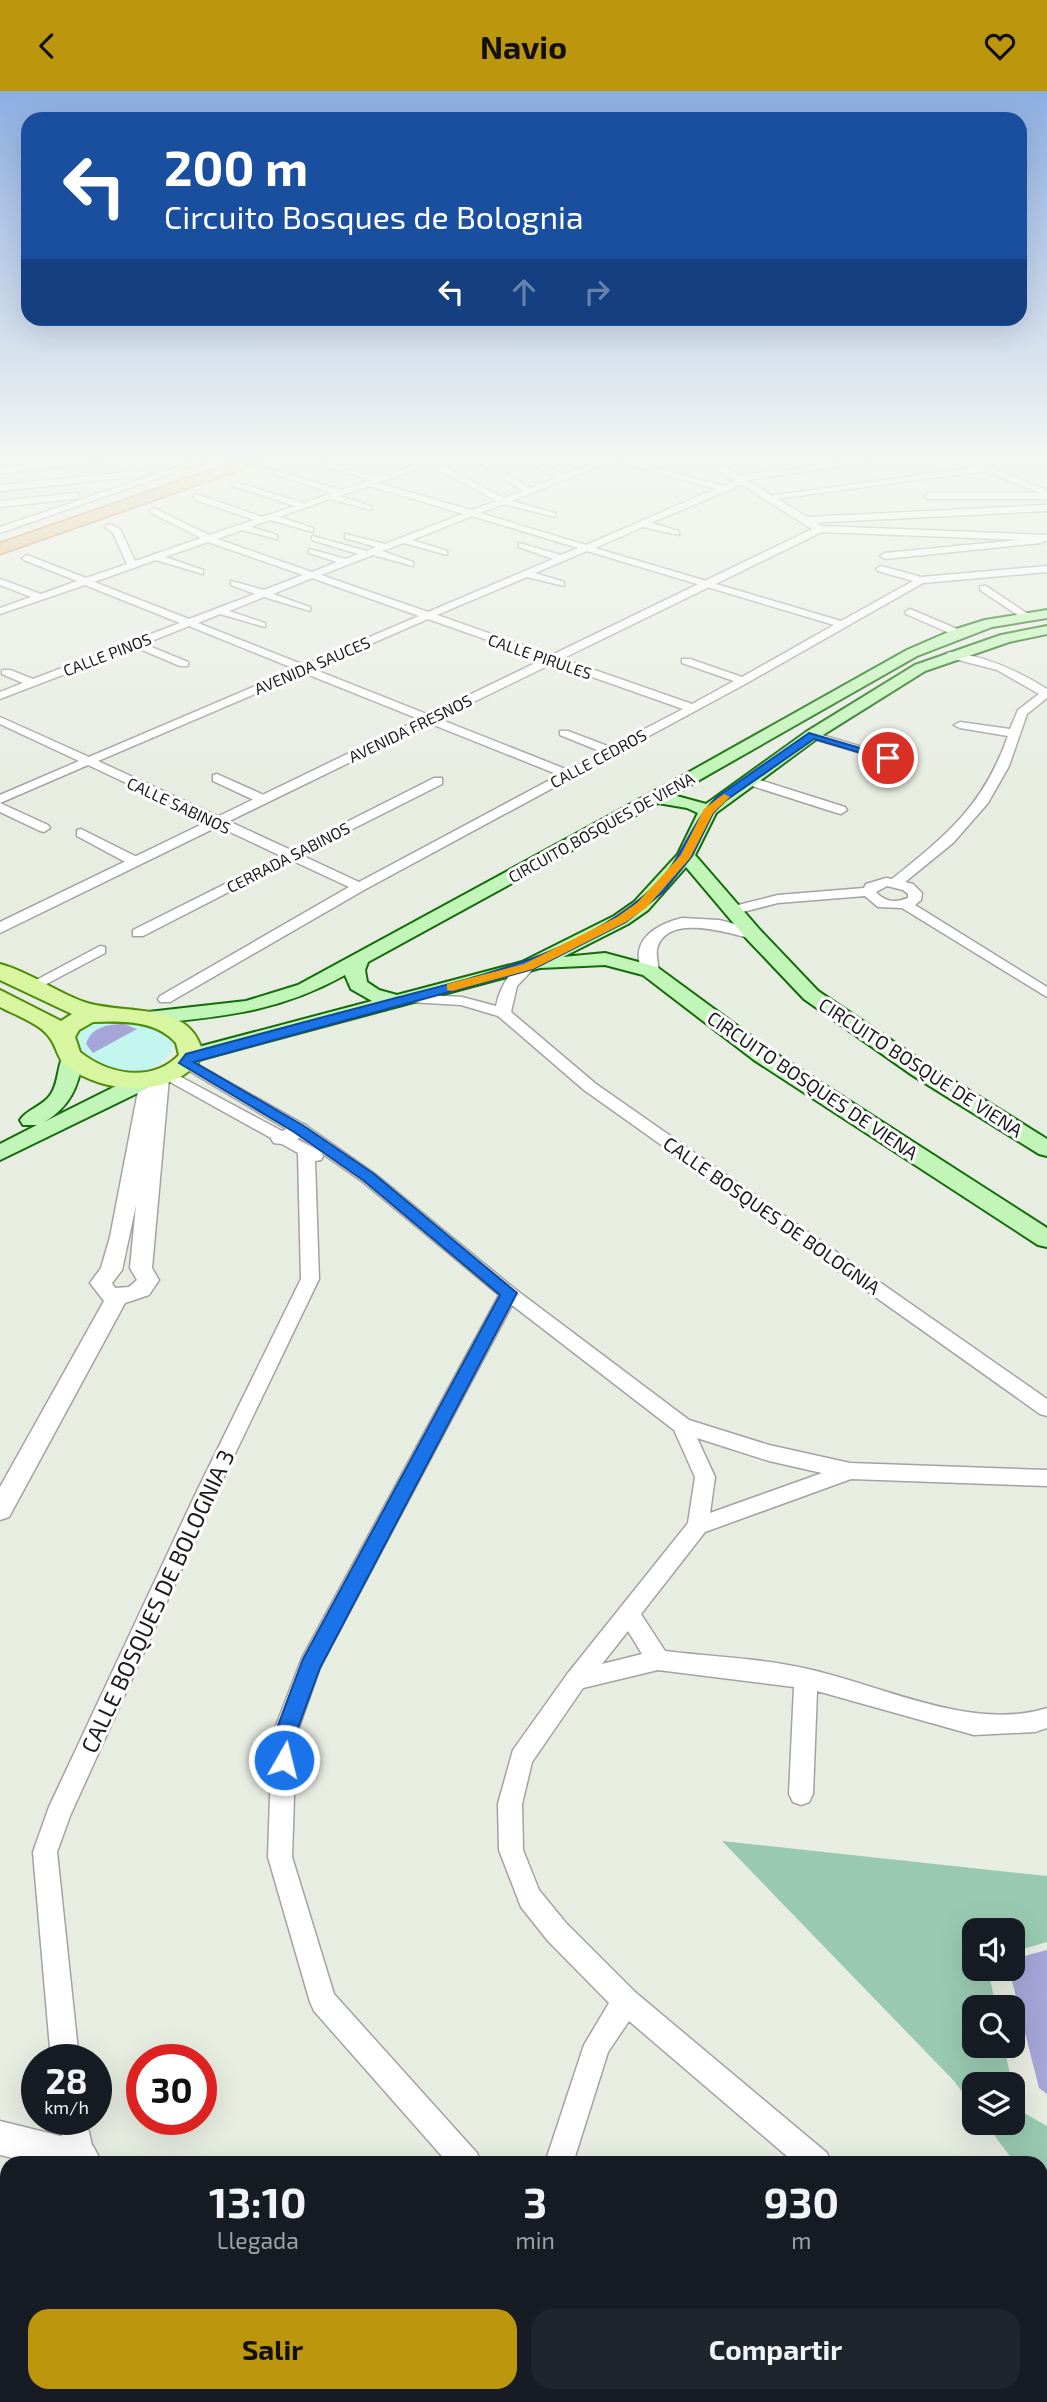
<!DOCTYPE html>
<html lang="es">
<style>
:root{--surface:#171b24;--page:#20242c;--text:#f1f3f6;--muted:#9ea1a6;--accent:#bc960c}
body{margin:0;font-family:"Exo 2",sans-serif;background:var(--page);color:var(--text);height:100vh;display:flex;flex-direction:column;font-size:26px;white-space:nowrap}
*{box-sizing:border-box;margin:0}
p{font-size:23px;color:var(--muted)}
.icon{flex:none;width:38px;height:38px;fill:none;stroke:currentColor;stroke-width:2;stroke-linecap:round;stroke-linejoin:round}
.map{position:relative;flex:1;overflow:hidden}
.drawer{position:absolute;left:0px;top:2065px;width:1048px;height:247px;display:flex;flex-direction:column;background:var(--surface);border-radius:21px 21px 0 0;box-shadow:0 7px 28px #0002}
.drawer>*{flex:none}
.hud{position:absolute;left:21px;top:21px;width:1006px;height:214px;border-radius:21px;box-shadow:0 7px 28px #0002;background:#1a4fa0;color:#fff;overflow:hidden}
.controls{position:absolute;left:962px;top:1827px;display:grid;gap:14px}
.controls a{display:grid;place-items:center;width:63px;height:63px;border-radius:14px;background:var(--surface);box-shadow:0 7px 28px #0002;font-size:35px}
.speed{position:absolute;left:21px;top:1953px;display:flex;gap:14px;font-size:35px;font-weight:700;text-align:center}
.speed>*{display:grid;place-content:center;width:91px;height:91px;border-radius:50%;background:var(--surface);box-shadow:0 7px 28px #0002;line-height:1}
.speed small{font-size:18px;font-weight:400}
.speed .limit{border:10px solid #d22;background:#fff;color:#111}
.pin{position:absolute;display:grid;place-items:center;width:60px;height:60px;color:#fff;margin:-30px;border:4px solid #fff;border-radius:50%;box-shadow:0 2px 7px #0007}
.me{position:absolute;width:77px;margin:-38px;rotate:8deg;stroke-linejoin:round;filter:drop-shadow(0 0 5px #0008)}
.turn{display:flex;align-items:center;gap:24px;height:147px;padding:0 28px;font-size:32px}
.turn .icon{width:91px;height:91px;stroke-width:2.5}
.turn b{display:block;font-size:49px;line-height:60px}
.lanes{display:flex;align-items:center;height:66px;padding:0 28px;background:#0003;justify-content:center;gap:35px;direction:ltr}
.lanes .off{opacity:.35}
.eta{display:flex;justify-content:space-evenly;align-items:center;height:119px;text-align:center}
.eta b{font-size:42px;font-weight:700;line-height:49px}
.action{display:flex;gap:14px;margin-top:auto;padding:14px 28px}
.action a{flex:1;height:80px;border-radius:21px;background:var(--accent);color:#111;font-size:28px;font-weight:700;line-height:80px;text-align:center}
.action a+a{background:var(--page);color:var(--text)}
header{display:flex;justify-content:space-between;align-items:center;height:91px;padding:0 28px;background:var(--accent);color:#111;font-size:32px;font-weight:700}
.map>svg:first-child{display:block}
.forest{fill:#99cab1}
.park{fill:#c1f5ee}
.water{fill:#a6a5d8}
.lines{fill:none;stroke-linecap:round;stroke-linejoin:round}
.minor-casing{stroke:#a3a3a3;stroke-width:3}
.tertiary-casing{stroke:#a3a3a3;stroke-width:3}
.secondary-casing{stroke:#156b0b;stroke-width:4}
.primary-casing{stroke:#508b09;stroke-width:4}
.motorway-casing{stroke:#cc742e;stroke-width:3}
.minor{fill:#fff;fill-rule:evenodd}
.tertiary{fill:#fff;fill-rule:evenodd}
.secondary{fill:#c2f5b8;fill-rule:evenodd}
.primary{fill:#d7f69f;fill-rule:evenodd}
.motorway{fill:#e0bf8e;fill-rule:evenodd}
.route{fill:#1a73e8;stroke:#114b97;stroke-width:2}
.slow{fill:#f59e0b}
.labels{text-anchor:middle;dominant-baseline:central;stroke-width:6;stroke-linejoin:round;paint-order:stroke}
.far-street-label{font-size:16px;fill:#1c1c1c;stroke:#fff}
.street-label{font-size:19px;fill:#1c1c1c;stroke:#fff}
.near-street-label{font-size:23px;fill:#1c1c1c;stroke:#fff}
</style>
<header><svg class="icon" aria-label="back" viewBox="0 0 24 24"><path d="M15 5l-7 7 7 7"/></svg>Navio<svg class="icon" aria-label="heart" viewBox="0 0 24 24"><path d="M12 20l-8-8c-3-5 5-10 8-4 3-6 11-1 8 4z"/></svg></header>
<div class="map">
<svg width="1047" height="2311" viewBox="0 0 1047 2311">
<rect width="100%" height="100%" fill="#e8ede2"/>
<g class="forest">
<polygon points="722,1750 1047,1785 1047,1851 1013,1861 1013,1839 975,1839 975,1878 988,1878 996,1916 975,1916 975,1955 1004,1955 1012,1993 975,1993 975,2018 954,1990"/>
<polygon points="1013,2001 1017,2018 1047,2035 1047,2161 1041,2139 1041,2072 1015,2072 985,2032 1013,2032"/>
</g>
<path class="park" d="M108,925c17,4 44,5 58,17 23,21 -21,42 -38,40 -23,-1 -41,-14 -57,-29l5,-20z"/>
<g class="water">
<path d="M124,933l13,5 -44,24 -7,-9c5,-17 22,-20 38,-20z"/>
<polygon points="1047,1859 1047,2003 1039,1997 1009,1878 1013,1878 1013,1868"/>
</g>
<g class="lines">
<g class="minor-casing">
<g id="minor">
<polygon points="78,370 104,370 0,383 0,377"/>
<polygon points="195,370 206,370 0,442 0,436"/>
<path d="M309,370c23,-1 53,18 71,15 19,-2 35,-15 54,-15l70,37 19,-7 -46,-30h9l44,27 26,-10 -26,-17h9l24,14 37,-14h11l-99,40 43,12v4l-51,-13 -24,9 106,32 129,-56 -99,-28h13l94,25 12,-5 -2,-2 4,-3 117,-15h21l-132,20v3l-92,39 28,8v4l-36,-8 -48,21 246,73 72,-40 -35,-10 -2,-2 5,-3 40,11 126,-11v6l-124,11 -176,100 -383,207 -194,112h-10l-2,-3 2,-3 189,-109 -58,-27 -148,76h-10v-6l148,-74 -193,-91 -88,38v-8l79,-34 -79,-37v-7l89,40 206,-88 -106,-43 -45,18 44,18v4h-8l-45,-19 -135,52v-7l23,-9 -21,-9v-4h8l23,9 147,-56 -95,-38 -85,29v-6l31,-11 -31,-12v-6l41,15 36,-13 -53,-21 -2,-2 5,-3 59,23 41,-14 -14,-31 -8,-6 5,-3 10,5 15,32 66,-23 -50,-25 -1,-2 4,-3 55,27 45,-15 -61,-21 3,-5 66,23 33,-11 -64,-21v-4l73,22 28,-10 -65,-21v-4l74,22 29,-10zM429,374l68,36 -26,9 -93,-27zM370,395l93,28 -78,30 -40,-10v4l31,9 -9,4 -55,-15v4l46,14 -12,5 -37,-10v4l28,9 -25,10 -95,-33 25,-9 35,9v-4l-26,-8 19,-7 43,12v-4l-34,-11 51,-18 41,11v-4l-32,-10zM472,425l106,32 -17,7 -42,-12v4l34,12 -125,53 -107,-37 52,-20 40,11v-4l-31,-11 22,-8 43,12v-4l-35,-11zM208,451l95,33 -39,15 -33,-9v4l24,9 -66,25 -95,-37 62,-22 47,14v-4l-38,-13zM587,460l247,74 -92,52 -52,-18h-8v4l52,18 -42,23 -255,-89 90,-38 37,9v-4l-29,-9zM312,487l107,38 -115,49 -106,-42 22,-9 45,13v-4l-36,-12 35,-14 46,14v-4l-37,-13zM428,528l255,90 -73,38 -42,-16h-8v4l42,17 -34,18 -255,-101zM304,582l255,102 -200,107 -58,-27 141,-71v-6h-8l-143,72 -193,-89z"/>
<polygon points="978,372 1047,399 1047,408 928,408 924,405 928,402 1040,402 985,380 767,409 763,406 975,376 974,374"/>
<polygon points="146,379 149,384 0,400 0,394"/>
<polygon points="77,402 80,407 0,416 0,410"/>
<polygon points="1047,414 1047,420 808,432 804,429 808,426"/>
<polygon points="1038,447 1043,450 1041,452 885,468 880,465 885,462"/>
<polygon points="980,495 986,495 1031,525 1022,527 980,499"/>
<polygon points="910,518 962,540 963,542 954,544 906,523 905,521"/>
<path d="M951,561c36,5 66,18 96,37v9l-20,16 -18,52 -21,37 -35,40 -48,39 8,2 9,9 -1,7 -6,5 132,82v10l-145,-89 -24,-1 -13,-11 -87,7 -43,11 -7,-4 2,-3 48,-12 86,-7 2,-4 20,-6 6,1c56,-45 91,-73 116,-143l-48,-8 -6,-3 6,-3 50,7 8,-19 21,-16 -42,-24 -50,-13v-4zM887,795l16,4 5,4v4c-13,5 -23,4 -32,-6z"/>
<polygon points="812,641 892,665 903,670 911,683 901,686 894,675 884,669 808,646 806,644"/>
<polygon points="217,683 266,705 268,708 258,711 213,690 213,684"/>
<polygon points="750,686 845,716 847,719 841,723 837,722 746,693 744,690"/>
<polygon points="0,712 48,734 50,737 44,741 40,740 0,721"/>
<polygon points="81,738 139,767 140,770 134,774 129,773 77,745 77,739"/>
<polygon points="100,855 105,856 105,862 37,898 27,898 25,895"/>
<path d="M529,871l7,4 -19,20 -6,26 85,72 451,315v17l-7,-2 -456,-324 -86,-74 -37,-11 -51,-3 -7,-4 7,-4 52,3 34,9c4,-18 14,-39 33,-44z"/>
<path d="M186,967l119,67 70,49 140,115 174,131 80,25 81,18 197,7v16l-196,-7 -146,53 -64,82 24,37c47,6 97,7 143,18 73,16 164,63 239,39v20l-12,4 -61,3 -157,-44 -4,103 -4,8 -8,3 -8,-3 -4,-8 5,-107 -136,-17 -75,18 -51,74 -10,42 1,46 16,40 27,33 69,69 192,161 4,10h-36l-166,-142 -21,31 -35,111h-28l39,-118 25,-42 -61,-62 -27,-34 -22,-57 -1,-46 15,-54 55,-77 120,-150 7,-46 -21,-47 -162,-125 -192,362 -24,69 -4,121 42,137 143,159 4,10h-33l-134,-152 -4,-9 -42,-145 4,-121 30,-78 197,-363 -136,-113 -70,-49 -112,-67 -3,-3 3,-3zM697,1347l72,23 53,12 -112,40 5,-36zM628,1540l14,23 -40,10z"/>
<polygon points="168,979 321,1061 323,1065 321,1069 315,1070 319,1188 216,1402 70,1725 57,1761 79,1969 51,1969 33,1761 49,1716 196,1402 301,1188 298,1062 163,987 160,984 163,981"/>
<polygon points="58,2028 86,2028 95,2067 93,2072 65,2072 67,2067"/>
<polygon points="7,2243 7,2288 0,2291 0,2246"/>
<polygon points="1041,2290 1047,2293 1047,2311 1026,2311 1024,2305 1041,2305"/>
<polygon points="497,2305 528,2305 527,2311 495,2311"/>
</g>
</g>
<g class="tertiary-casing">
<g id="tertiary">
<polygon points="704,370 716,370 822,435 1047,444 1047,450 822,441 0,842 0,831 812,438"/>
<path d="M682,827l37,2 40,10 2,4 -8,5c-24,-6 -87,-27 -96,10 -1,6 1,15 2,22l-9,5 -6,-1c-17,-33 10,-50 38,-57z"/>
<path d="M160,981l9,6 -17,190 7,12 -10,15 -24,8 -116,214 -9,3v-33l104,-186 -14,-18 11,-15 9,-31 30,-156 2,-4zM136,1114l-6,63 7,12 -8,7 -14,1 -3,-5 10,-13z"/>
<path d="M299,1032l7,2 3,4c-7,10 -23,17 -35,14l-3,-4 3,-4z"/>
<polygon points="0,2030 81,2050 93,2055 102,2072 33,2072 0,2064"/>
<polygon points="278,2305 319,2305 322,2311 281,2311"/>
</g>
</g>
<g class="secondary-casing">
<g id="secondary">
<path d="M1047,519v8l-55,9 -75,29 -244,139 33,9 100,-72 109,-67 86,-30 46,-9v8l-38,8 -84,29 -107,67 -102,75 -21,42 65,75 58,61 110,74 119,74v17l-8,-2 -127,-79 -108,-76 -58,-61 -60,-71 -38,43 -20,14 -65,33 42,-4 52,14 113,83 277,178v19l-9,-2 -284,-185 -111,-85 -38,-10 -65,3 -349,94 -8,-1 -3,-5 3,-5 189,-50 -21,-12 -6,-14c-69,38 -121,41 -197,49l-7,-2 -3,-4 3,-4 7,-2 98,-11 52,-16 377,-205 232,-130 46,-20 32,-10zM658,712l29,5 11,5 -20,41 -44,48 -20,14 -92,46 -125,33 -18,-5 -12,-8 -2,-12 3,-8z"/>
<path d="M72,962l8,1 3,5c-5,28 -13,48 -39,63l88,-44h16l3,5 -3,5 -148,72v-16l37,-19h-14l-3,-5c7,-11 24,-14 31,-26 8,-12 6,-28 13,-40z"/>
</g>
</g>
<g class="primary-casing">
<path id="primary" d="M0,873c30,8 56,28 84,38 40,14 110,-3 119,54 -29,43 -98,39 -137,10 -9,-8 -9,-19 -16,-28 -9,-14 -35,-23 -50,-31v-17l61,31 11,-7 -72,-34zM93,931c28,-1 63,-2 83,21l3,12c-27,28 -70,20 -99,-3l-5,-15 4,-7z"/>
</g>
<g class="motorway-casing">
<polygon id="motorway" points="238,370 259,370 257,373 0,463 0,452"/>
</g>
<use href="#minor" class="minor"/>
<use href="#tertiary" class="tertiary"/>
<use href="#secondary" class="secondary"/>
<use href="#primary" class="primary"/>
<use href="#motorway" class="motorway"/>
</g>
<linearGradient id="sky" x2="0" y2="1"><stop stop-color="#8daee2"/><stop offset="0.53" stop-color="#f5f7f2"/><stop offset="1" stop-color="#f5f7f2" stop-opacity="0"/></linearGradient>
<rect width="1047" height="693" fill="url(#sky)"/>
<path class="route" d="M809,642l85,25 -6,3 -74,-22 -89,62 -12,12 -21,43 -29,36 -37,30 -93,47 -339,93 110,64 70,48 143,119 -197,375 -25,68 -1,24 -3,7 -7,3 -8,-3 -3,-7 1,-24 29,-77 197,-364 -136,-114 -70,-49 -115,-69 7,-9c69,-19 137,-37 206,-55 91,-24 190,-45 262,-112 28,-26 36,-64 63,-90z"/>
<polygon class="slow" points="724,703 730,706 713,722 690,767 646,817 626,831 533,878 452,900 447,899 447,893 524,873 617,826 637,812 681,764 704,718"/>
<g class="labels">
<g class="far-street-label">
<text transform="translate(107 563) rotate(-21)">CALLE PINOS</text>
<text transform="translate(540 565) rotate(19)">CALLE PIRULES</text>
<text transform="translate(312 574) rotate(-23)">AVENIDA SAUCES</text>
<text transform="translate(410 637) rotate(-26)">AVENIDA FRESNOS</text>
<text transform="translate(598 667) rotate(-28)">CALLE CEDROS</text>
<text transform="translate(179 714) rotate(25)">CALLE SABINOS</text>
<text transform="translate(601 736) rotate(-29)">CIRCUITO BOSQUES DE VIENA</text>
<text transform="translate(288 766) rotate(-27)">CERRADA SABINOS</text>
</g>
<g class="street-label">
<text transform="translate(921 976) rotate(33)">CIRCUITO BOSQUE DE VIENA</text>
<text transform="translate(813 994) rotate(34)">CIRCUITO BOSQUES DE VIENA</text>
<text transform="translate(772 1124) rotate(35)">CALLE BOSQUES DE BOLOGNIA</text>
</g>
<g class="near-street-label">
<text transform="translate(157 1510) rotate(-65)">CALLE BOSQUES DE BOLOGNIA 3</text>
</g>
</g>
</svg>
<div class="controls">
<a><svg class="icon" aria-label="sound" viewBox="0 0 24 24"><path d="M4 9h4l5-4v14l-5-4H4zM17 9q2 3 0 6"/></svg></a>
<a><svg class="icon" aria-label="search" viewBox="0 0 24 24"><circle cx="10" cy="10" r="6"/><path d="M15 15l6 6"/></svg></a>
<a><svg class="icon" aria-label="layers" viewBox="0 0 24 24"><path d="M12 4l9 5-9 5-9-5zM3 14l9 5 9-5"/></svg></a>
</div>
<div class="speed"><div>28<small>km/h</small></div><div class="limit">30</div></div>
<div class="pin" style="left:888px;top:667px;background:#d93025"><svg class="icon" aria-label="arrive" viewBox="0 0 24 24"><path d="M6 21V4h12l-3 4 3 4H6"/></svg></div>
<svg class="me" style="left:284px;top:1669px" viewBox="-20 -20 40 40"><circle r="17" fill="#1a73e8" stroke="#fff" stroke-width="3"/><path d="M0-11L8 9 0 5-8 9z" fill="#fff"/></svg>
<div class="hud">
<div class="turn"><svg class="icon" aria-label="left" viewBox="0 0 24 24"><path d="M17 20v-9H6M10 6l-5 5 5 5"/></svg><div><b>200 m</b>Circuito Bosques de Bolognia</div></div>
<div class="lanes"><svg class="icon" aria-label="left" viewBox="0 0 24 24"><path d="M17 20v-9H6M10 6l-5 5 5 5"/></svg><svg class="icon off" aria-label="ahead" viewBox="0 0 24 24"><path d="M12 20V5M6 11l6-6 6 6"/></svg><svg class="icon off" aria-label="right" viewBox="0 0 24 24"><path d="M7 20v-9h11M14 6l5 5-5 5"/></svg></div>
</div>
<section class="drawer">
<div class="eta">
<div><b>13:10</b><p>Llegada</p></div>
<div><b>3</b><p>min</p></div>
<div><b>930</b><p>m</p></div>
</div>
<div class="action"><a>Salir</a><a>Compartir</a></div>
</section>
</div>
